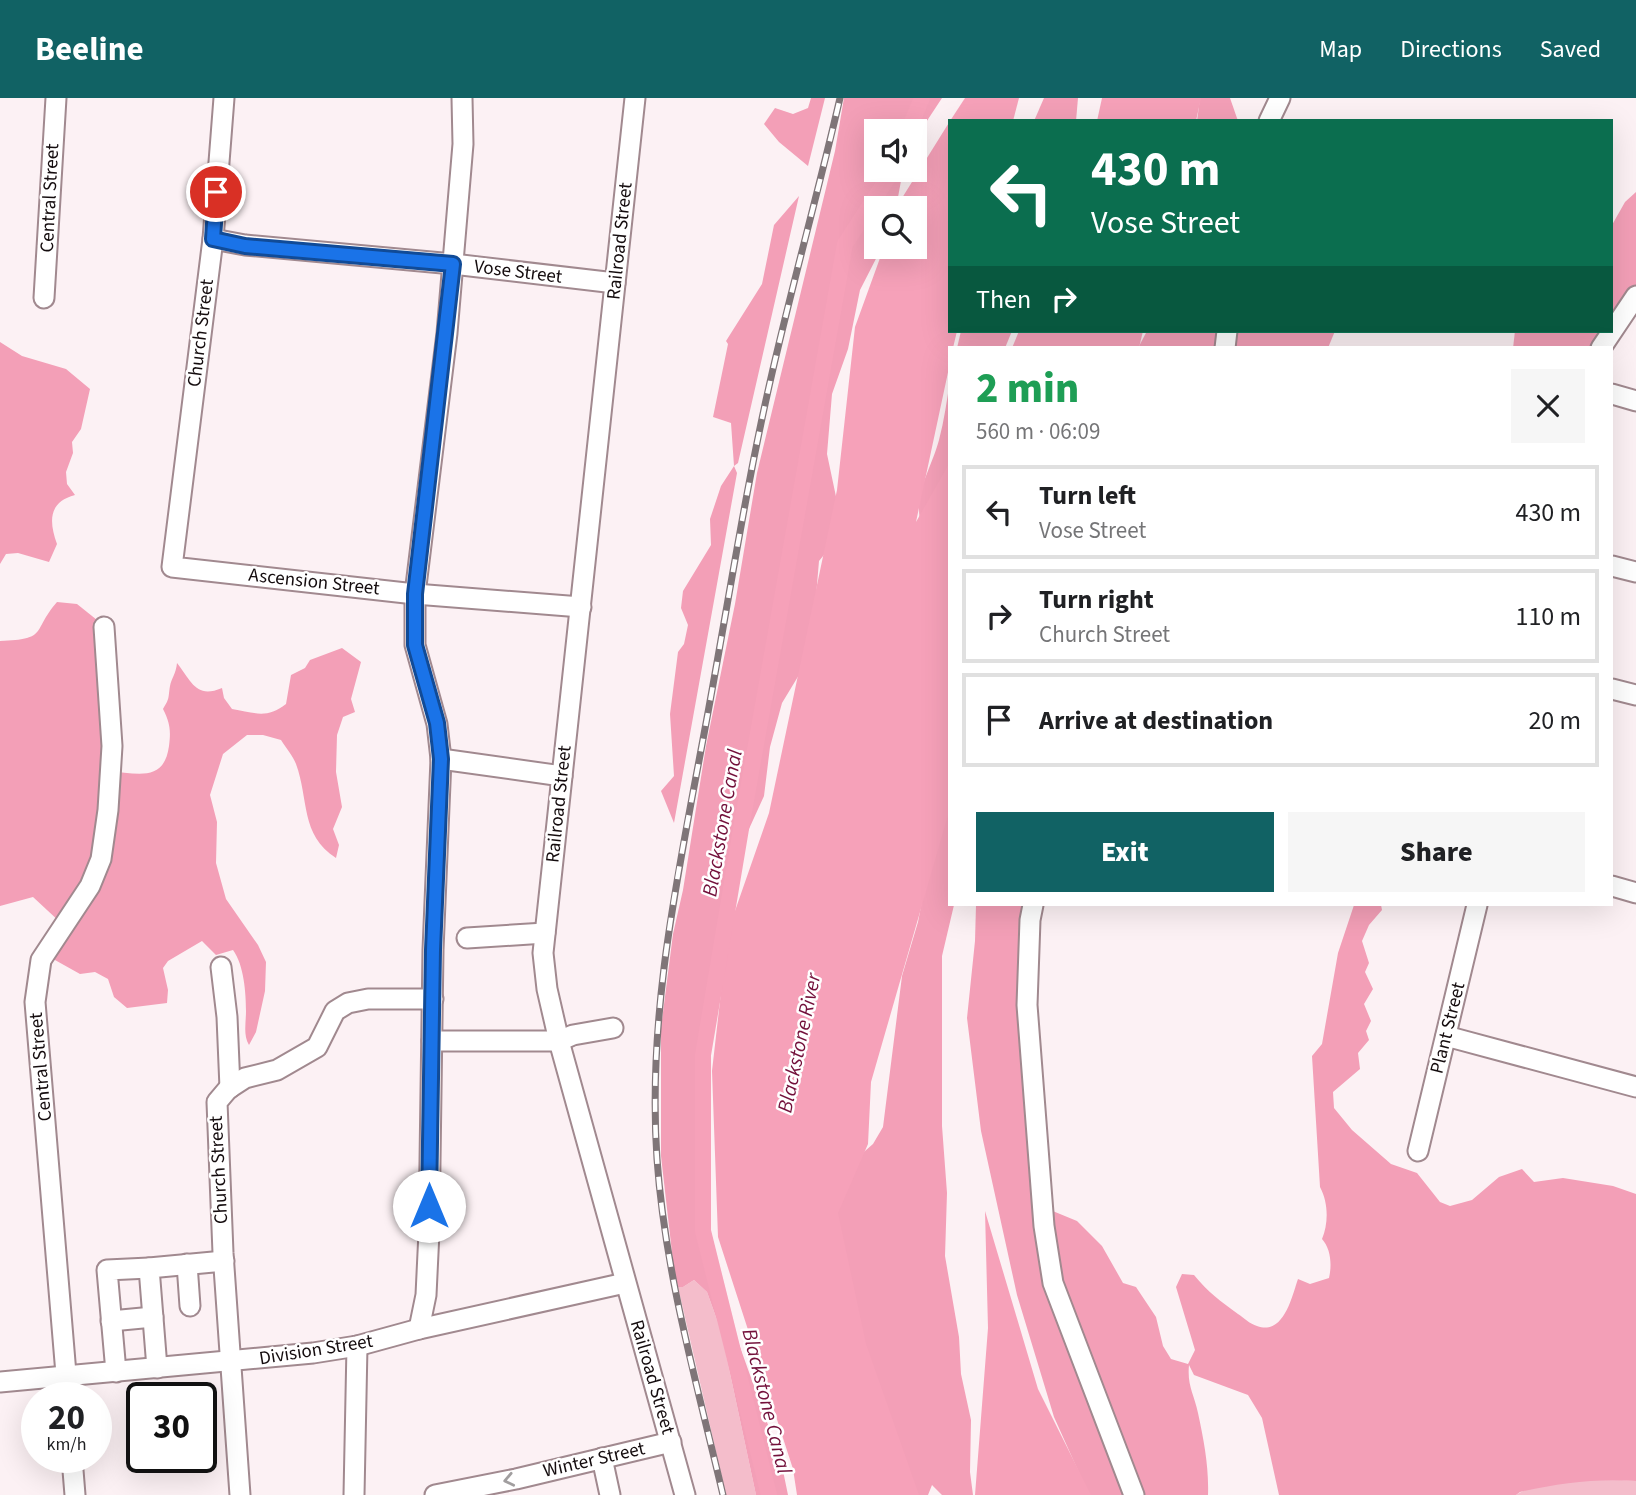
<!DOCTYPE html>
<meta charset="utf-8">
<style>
:root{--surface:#fff;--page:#f6f6f6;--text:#202124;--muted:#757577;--line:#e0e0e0;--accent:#116264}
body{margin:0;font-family:"Source Sans 3",sans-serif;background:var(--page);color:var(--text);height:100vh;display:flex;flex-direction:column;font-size:26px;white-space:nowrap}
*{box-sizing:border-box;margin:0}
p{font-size:23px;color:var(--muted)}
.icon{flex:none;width:38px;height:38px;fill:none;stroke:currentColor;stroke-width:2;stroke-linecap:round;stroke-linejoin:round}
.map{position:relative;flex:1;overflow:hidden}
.side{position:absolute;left:948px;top:248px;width:665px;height:560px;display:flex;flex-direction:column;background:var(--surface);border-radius:0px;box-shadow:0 7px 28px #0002}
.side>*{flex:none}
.banner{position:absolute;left:948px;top:21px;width:665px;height:214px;border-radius:0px;box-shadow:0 7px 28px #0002;background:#0b6e4f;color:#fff;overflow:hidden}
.fabs{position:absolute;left:864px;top:21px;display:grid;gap:14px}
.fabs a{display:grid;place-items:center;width:63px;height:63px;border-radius:0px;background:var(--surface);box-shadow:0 7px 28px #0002;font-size:35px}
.speed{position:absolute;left:21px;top:1284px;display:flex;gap:14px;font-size:35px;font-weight:700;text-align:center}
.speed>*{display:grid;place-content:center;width:91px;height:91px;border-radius:50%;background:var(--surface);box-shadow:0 7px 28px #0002;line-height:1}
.speed small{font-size:18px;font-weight:400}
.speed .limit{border:4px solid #111;border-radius:10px;background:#fff;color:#111}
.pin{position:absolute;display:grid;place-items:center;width:60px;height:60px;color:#fff;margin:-30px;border:4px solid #fff;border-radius:50%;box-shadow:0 2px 7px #0007}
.me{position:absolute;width:77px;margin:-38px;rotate:0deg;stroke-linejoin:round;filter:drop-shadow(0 0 5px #0008)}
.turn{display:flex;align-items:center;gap:24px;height:147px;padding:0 28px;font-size:32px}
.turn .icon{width:91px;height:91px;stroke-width:2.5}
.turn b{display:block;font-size:49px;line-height:60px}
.then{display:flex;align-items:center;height:66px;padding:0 28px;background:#0003;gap:14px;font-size:26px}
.round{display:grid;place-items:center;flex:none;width:74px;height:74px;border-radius:0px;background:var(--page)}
.headline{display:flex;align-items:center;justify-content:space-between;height:119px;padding:0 28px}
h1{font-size:42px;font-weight:800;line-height:52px;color:#1e9e55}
.cta{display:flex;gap:14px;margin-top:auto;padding:14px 28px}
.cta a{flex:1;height:80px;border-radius:0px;background:var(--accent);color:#fff;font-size:28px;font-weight:800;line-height:80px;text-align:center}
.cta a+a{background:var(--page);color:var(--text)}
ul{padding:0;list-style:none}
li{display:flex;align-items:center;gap:21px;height:94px;margin:0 14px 10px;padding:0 14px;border:4px solid var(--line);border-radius:0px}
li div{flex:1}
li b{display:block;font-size:26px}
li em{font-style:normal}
header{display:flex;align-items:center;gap:42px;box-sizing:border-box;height:98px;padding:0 35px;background:var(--accent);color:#fff}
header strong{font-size:33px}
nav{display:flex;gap:38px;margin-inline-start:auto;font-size:24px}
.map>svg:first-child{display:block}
.green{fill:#f4bdcb}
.forest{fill:#f39fb7}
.water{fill:#f6a1b9}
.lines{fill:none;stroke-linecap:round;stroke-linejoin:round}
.canal{stroke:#f6a1b9;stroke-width:16}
.minor-casing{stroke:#a1898f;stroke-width:23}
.minor{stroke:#fff;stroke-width:19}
.rail-casing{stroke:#7f7578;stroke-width:7}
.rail{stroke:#fff;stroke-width:4.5;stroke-dasharray:13;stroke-linecap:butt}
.oneway{stroke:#a19e9f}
.route-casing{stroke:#114b97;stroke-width:18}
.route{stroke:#1a73e8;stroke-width:12}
.labels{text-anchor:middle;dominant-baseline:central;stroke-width:5;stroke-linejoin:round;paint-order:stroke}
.street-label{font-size:19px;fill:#140c0e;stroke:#fff}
.water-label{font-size:21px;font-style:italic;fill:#73103b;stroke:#fff}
</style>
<header>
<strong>Beeline</strong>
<nav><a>Map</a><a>Directions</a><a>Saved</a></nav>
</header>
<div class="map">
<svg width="1636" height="1397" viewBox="0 0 1636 1397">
<rect width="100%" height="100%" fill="#fcf1f4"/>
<g class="green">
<polygon points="694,1182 707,1194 721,1233 756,1397 726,1397 678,1189 683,1189"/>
<path d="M1606,1381l30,2v14h-120c19,-14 67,-14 90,-16z"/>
</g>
<g class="forest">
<polygon points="811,0 825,0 808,68 779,44 764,26 775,10 793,16 808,10"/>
<polygon points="844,0 942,0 915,41 915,33 877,33 877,72 903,72 896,110 877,110 877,149 882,149 860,192 848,251 832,296 827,356 842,427 837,441 819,463 814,522 805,567 782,605 770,649 764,698 733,766 717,830 707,900 707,963 695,1013 699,1042 697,1104 718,1188 781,1363 788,1397 756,1397 721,1233 707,1194 694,1182 683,1189 678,1189 674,1172 661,1058 661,930 673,836 683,792 706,648 735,506 757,375 835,53"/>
<polygon points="1044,0 1078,0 1076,23 1034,23"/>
<polygon points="1200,0 1230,0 1238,23 1197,23"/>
<polygon points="1636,94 1636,194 1612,225 1612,127 1625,104"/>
<polygon points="799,98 738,365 734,368 737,375 674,725 661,693 674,678 670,616 678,554 684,546 688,527 681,510 683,493 711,447 710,421 721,388 734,368 731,325 713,319 728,246 726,243 762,186 774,127"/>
<polygon points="961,233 1012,233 1005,250 957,250"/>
<polygon points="1147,233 1335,233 1328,250 1138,250"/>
<polygon points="1515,233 1606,233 1594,250 1513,250"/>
<path d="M0,244l22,14 44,13 24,20 -9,40 -9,13 1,11 -7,19 1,12 8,11c-27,7 -26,27 -18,49l-8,18 -31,-9 -12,1 -6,10z"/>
<path d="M950,282v108l-29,37c-8,-32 10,-55 18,-85 5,-19 8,-40 11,-60z"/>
<path d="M57,504l20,2 20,16 8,44 3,107c29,2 56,12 61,-25 2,-16 1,-23 -6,-37 7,-11 5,-11 7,-23 1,-7 6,-12 7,-23 15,19 19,36 45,25l2,10 8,11c23,4 35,10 54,-5l5,-29 14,-7 5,-8 32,-12 19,14 -10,37 4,13 -12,5 -6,18 -1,37 6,35 -9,22 6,16 -3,13c-36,-23 -27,-59 -40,-94 -3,-8 -10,-16 -15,-24l-18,-5h-16l-24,19 -13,41 7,27 -1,41 10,36 32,46 8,17 -1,29 -9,41 -7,13c-6,-10 -3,-22 -3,-34 0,-18 -2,-46 -13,-61l-17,5 -14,-14 -34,20 -5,7 5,22 -1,13 -40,5 -13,-11 -6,-18 -13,-7 -15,2 -34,-19 15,-32 -28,-26 -33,9v-265c49,-2 31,-9 57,-39z"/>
<polygon points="950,689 950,807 954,807 942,858 942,1028 947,1095 945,1158 959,1239 961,1276 971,1322 970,1374 973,1397 942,1397 932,1387 928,1397 905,1397 907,1364 871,1312 826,1087 873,1046 883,1029 902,878 918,824 936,730"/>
<path d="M976,807h56l11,302 34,14 25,25 21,37 13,4 20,30 7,29 8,13 17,5 7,-14 -19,-63 6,-13 12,1c14,17 26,26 44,39 6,4 12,10 19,12 27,10 35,-30 41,-47l12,5 19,-6c3,-13 2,-29 -7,-39 7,-17 6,-37 -2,-52l-8,-131 10,-12 16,-91 16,-48h27l1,5 -13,15 -7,16 7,22 -4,9 8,17 -9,15 7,17 -5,10 3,9 -11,13 2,16 -27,23 1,16 18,22 39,34 26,9 23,29 10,4 22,-6 27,-23 23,-8 12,13 29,-4 50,8 23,8v287c-39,-3 -78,2 -116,11l-4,3h-237l-17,-77 -14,-23 -54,-20 -5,-10c-2,21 5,29 9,48 6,28 11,54 10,82h-119l-35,-78 -37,-122 -36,-164 -14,-113 8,-77z"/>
</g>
<g class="water">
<polygon points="965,0 1019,0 1013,23 950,23"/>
<polygon points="1102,0 1201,0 1196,23 1097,23"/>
<polygon points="950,23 950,233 957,233 953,250 950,250 950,265 916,424 950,364 950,710 871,984 868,1046 838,1115 866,1246 919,1397 797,1397 793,1371 718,1139 712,973 728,833 769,715 837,392 855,229 884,149 915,149 915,110 898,110 902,100"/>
<polygon points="1019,233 1143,233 1139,250 1012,250"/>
<polygon points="985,1113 1038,1291 1091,1397 975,1397 988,1230"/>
</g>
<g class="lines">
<g class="canal">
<polyline points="908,33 922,0"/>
<polyline points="769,1397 703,1133 703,957 742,725 845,146 893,72"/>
</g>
<g class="minor-casing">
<g id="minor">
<polyline points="224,0 213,141 172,469 415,496 581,509"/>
<polyline points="635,0 543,855 547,891 559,943 685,1397"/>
<polyline points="1269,23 1280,0"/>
<polyline points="213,141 245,147 453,166 615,185"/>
<polyline points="44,200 56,0"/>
<polyline points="1225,250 1227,233"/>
<polyline points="1601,250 1636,198"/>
<polyline points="1612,296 1636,303"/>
<polyline points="1612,468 1636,474"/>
<polyline points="1612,591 1636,597"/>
<polyline points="441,661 562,678"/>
<polyline points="1612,788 1636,795"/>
<polyline points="1033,807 1030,822 1027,907 1044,1128 1053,1185 1134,1397"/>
<polyline points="467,840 545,835"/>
<polyline points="221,869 227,919 230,990"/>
<polyline points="1446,938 1636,989"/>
<polyline points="432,943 559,943 573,937 613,930"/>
<polyline points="1418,1053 1477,807"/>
<polyline points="187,1166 190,1208"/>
<polyline points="111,1223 153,1219"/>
<polyline points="419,1231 426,1197 429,1134 433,852 441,661 437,626 415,547 415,496 447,235 463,46 462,0"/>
<polyline points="157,1270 149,1170 224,1163"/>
<polyline points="116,1274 107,1172 149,1170"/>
<polyline points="0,1284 313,1255 357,1248 419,1231 625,1185"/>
<polyline points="68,1300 35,904 41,862 90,788 101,761 108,712 112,648 104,529"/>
<polyline points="72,1360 75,1397"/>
<polyline points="602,1360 610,1397"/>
<polyline points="240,1397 223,1155 217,1004 228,991 245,980 277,972 317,949 335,913 348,905 368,901 433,901"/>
<polyline points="354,1397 357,1248"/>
<polyline points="435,1397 516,1381 671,1344"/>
</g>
</g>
<use href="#minor" class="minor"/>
<g class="rail-casing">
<path id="rail" d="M723,1397c-26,-111 -58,-222 -66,-336 -10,-144 21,-285 47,-425 23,-122 41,-245 69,-365 21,-91 46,-180 67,-271"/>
</g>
<use href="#rail" class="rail"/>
</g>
<defs><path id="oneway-chevron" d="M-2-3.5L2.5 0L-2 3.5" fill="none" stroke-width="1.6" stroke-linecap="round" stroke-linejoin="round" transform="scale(1.75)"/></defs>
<use class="oneway" href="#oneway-chevron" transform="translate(509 1382) rotate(168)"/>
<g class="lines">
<g class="route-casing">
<polyline id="route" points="216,94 213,141 245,148 453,166 415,496 415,547 437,625 441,661 433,852 429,1108"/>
</g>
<use href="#route" class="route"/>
</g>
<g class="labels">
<g class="street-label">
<text transform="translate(50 100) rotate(-87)">Central Street</text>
<text transform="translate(620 143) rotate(-84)">Railroad Street</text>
<text transform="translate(518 174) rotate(7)">Vose Street</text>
<text transform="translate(201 235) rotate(-83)">Church Street</text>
<text transform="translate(314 484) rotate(6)">Ascension Street</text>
<text transform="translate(559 706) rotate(-84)">Railroad Street</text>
<text transform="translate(1448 930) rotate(-76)">Plant Street</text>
<text transform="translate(41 969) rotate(-95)">Central Street</text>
<text transform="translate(219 1072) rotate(-93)">Church Street</text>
<text transform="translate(316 1252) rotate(-9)">Division Street</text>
<text transform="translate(652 1279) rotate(74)">Railroad Street</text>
<text transform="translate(594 1362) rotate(-13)">Winter Street</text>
</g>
<g class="water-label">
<text transform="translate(722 725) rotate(-80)">Blackstone Canal</text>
<text transform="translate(799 945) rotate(-78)">Blackstone River</text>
<text transform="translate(767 1303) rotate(76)">Blackstone Canal</text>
</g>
</g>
</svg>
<div class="fabs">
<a><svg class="icon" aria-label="sound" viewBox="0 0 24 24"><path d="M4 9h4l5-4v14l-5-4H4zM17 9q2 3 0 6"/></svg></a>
<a><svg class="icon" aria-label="search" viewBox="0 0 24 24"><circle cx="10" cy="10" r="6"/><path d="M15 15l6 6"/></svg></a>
</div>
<div class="speed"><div>20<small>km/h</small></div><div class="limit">30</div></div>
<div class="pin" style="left:216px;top:94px;background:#d93025"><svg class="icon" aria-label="arrive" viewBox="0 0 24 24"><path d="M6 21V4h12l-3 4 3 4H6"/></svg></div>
<svg class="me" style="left:429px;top:1108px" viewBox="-20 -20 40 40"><circle r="19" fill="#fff"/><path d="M0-13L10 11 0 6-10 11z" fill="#1a73e8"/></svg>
<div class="banner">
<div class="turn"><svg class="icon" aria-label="left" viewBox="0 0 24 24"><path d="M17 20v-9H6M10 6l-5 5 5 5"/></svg><div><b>430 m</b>Vose Street</div></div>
<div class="then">Then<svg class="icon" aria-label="right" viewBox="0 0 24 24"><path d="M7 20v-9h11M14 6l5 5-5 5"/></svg></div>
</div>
<section class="side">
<div class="headline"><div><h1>2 min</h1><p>560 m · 06:09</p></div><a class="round"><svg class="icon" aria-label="close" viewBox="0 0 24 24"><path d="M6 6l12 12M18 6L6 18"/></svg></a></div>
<ul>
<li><svg class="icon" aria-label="left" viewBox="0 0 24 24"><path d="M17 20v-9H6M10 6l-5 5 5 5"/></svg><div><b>Turn left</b><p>Vose Street</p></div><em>430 m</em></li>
<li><svg class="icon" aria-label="right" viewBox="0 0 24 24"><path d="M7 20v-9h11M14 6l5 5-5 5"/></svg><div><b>Turn right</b><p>Church Street</p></div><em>110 m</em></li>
<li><svg class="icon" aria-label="arrive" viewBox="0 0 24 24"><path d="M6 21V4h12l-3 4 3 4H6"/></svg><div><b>Arrive at destination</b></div><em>20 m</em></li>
</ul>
<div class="cta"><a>Exit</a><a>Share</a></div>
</section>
</div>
